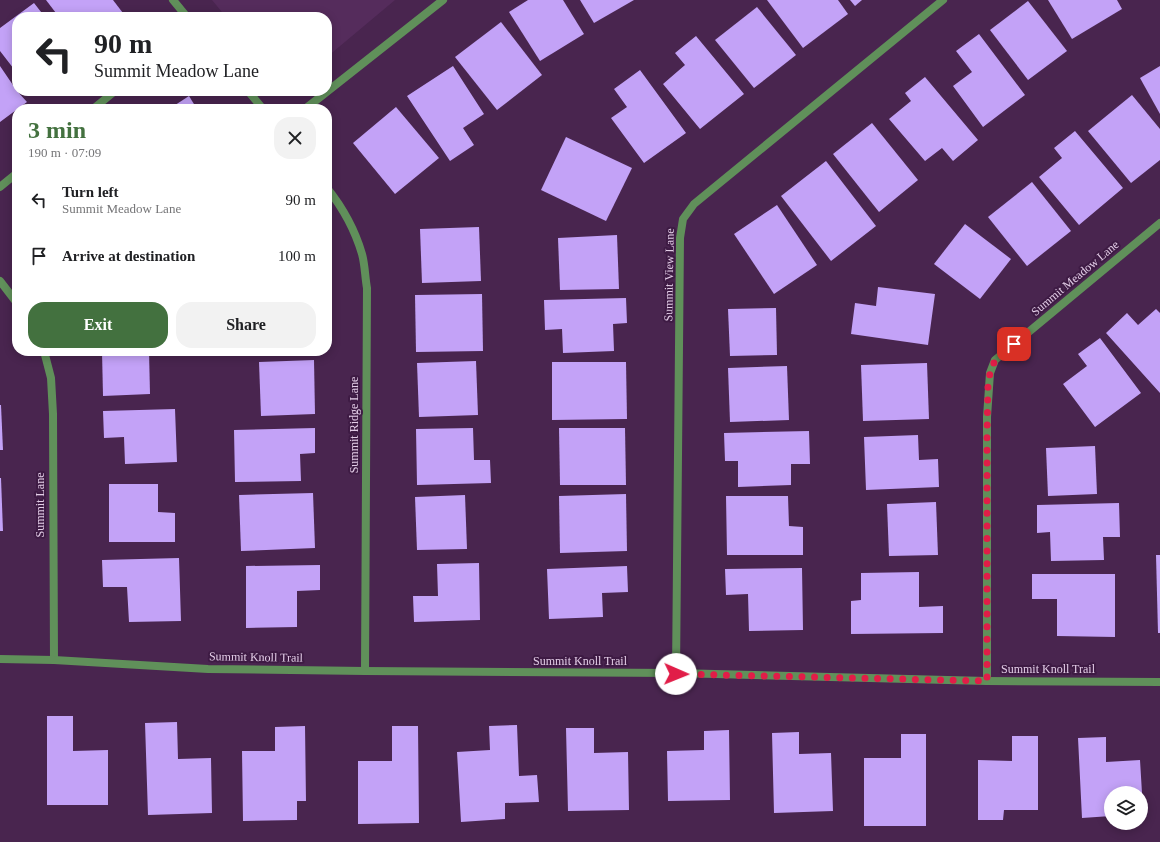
<!DOCTYPE html>
<meta charset="utf-8">
<style>
:root{--surface:#fff;--page:#f2f2f2;--text:#202124;--muted:#757577;--accent:#43713f}
body{margin:0;font-family:Georgia,serif;background:var(--page);color:var(--text);height:100vh;display:flex;flex-direction:column;font-size:15px;white-space:nowrap}
*{box-sizing:border-box;margin:0}
p{font-size:13px;color:var(--muted)}
.icon{flex:none;width:22px;height:22px;fill:none;stroke:currentColor;stroke-width:2;stroke-linecap:round;stroke-linejoin:round}
.map{position:relative;flex:1;overflow:hidden}
.sheet{position:absolute;left:12px;top:104px;width:320px;height:252px;display:flex;flex-direction:column;background:var(--surface);border-radius:16px;box-shadow:0 2px 10px #0003}
.sheet>*{flex:none}
.guide{position:absolute;left:12px;top:12px;width:320px;height:84px;border-radius:16px;box-shadow:0 2px 10px #0003;background:#fff;color:var(--text);overflow:hidden}
.fabs{position:absolute;left:1104px;top:786px;display:grid;gap:8px}
.fabs a{display:grid;place-items:center;width:44px;height:44px;border-radius:50%;background:var(--surface);box-shadow:0 2px 10px #0003;font-size:20px}
.pin{position:absolute;display:grid;place-items:center;width:34px;height:34px;color:#fff;margin:-17px;border-radius:8px;box-shadow:0 2px 6px #0006}
.me{position:absolute;width:44px;margin:-22px;rotate:91deg;stroke-linejoin:round;filter:drop-shadow(0 0 3px #0008)}
.turn{display:flex;align-items:center;gap:14px;height:84px;padding:0 16px;font-size:18px}
.turn .icon{width:52px;height:52px;stroke-width:2.5}
.turn b{display:block;font-size:28px;line-height:34px}
.round{display:grid;place-items:center;flex:none;width:42px;height:42px;border-radius:16px;background:var(--page)}
.overview{display:flex;align-items:center;justify-content:space-between;height:68px;padding:0 16px}
h1{font-size:24px;font-weight:600;line-height:30px;color:var(--accent)}
.cta{display:flex;gap:8px;margin-top:auto;padding:8px 16px}
.cta a{flex:1;height:46px;border-radius:16px;background:var(--accent);color:#fff;font-size:16px;font-weight:600;line-height:46px;text-align:center}
.cta a+a{background:var(--page);color:var(--text)}
ul{padding:0;list-style:none}
li{display:flex;align-items:center;gap:12px;height:56px;padding:0 16px}
li div{flex:1}
li b{display:block;font-size:15px}
li em{font-style:normal}
.map>svg:first-child{display:block}
.built{fill:#552c5c}
.building{fill:#c3a2f7}
.lines{fill:none;stroke-linecap:round;stroke-linejoin:round}
.minor{stroke:#60905a;stroke-width:8}
.route{stroke:#e11d48;stroke-width:7;stroke-dasharray:0 12.6}
.labels{text-anchor:middle;dominant-baseline:central;stroke-width:4;stroke-linejoin:round;paint-order:stroke}
.street-label{font-size:12px;fill:#e3cde7;stroke:#3e1b44}
</style>
<div class="map">
<svg width="1160" height="842" viewBox="0 0 1160 842">
<rect width="100%" height="100%" fill="#49254f"/>
<polygon class="built" points="212,0 395,0 327,57 327,17 226,17"/>
<g class="building">
<polygon points="46,0 113,0 126,17 59,17"/>
<polygon points="528,0 563,0 584,34 540,61 509,12"/>
<polygon points="580,0 634,0 594,23"/>
<polygon points="767,0 838,0 848,14 803,48"/>
<polygon points="850,0 862,0 855,6"/>
<polygon points="1048,0 1117,0 1122,9 1072,39"/>
<polygon points="1028,1 1067,51 1028,80 990,30"/>
<polygon points="34,3 45,17 17,17 17,73 0,51 0,28"/>
<polygon points="757,7 796,55 754,88 715,40"/>
<polygon points="501,22 542,75 497,110 455,57"/>
<polygon points="979,34 1025,95 983,127 953,86 972,72 956,51"/>
<polygon points="696,36 744,94 700,129 663,84 685,65 675,53"/>
<polygon points="0,66 17,91 27,102 0,122"/>
<polygon points="453,66 484,114 463,128 474,145 450,161 407,96"/>
<polygon points="1160,66 1160,114 1140,78"/>
<polygon points="640,70 686,133 644,163 611,118 627,107 614,89"/>
<polygon points="925,77 978,140 953,161 942,148 925,161 889,119 911,101 905,93"/>
<polygon points="1132,95 1160,129 1160,160 1131,183 1088,131"/>
<polygon points="189,96 197,109 169,109"/>
<polygon points="396,107 439,158 395,194 353,143"/>
<polygon points="872,123 918,180 879,212 833,154"/>
<polygon points="1075,131 1123,188 1079,225 1039,177 1062,158 1054,148"/>
<polygon points="566,137 632,168 606,221 541,190"/>
<polygon points="826,161 876,226 831,261 781,196"/>
<polygon points="1032,182 1071,231 1027,266 988,217"/>
<polygon points="777,205 817,265 774,294 734,234"/>
<polygon points="965,224 1011,259 980,299 934,264"/>
<polygon points="479,227 481,281 422,283 420,229"/>
<polygon points="617,235 619,289 560,290 558,238"/>
<polygon points="878,287 935,294 928,345 851,334 855,303 876,306"/>
<polygon points="482,294 483,351 416,352 415,295"/>
<polygon points="626,298 627,323 613,324 614,351 563,353 562,329 545,330 544,300"/>
<polygon points="776,308 777,355 730,356 728,309"/>
<polygon points="1156,309 1160,313 1160,393 1106,333 1127,313 1138,325"/>
<polygon points="1100,338 1141,393 1095,427 1063,384 1087,366 1078,354"/>
<polygon points="102,351 149,351 150,394 103,396"/>
<polygon points="314,360 315,414 261,416 259,362"/>
<polygon points="476,361 478,415 419,417 417,363"/>
<polygon points="552,362 626,362 627,419 552,420"/>
<polygon points="927,363 929,419 863,421 861,365"/>
<polygon points="787,366 789,420 730,422 728,368"/>
<polygon points="0,405 1,405 3,450 0,450"/>
<polygon points="175,409 177,462 125,464 124,437 104,438 103,411"/>
<polygon points="315,428 315,453 300,454 301,481 235,482 234,430"/>
<polygon points="473,428 474,460 490,460 491,483 417,485 416,429"/>
<polygon points="559,428 625,428 626,485 560,485"/>
<polygon points="809,431 810,464 791,464 791,485 738,487 738,461 725,461 724,433"/>
<polygon points="918,435 919,460 938,459 939,487 866,490 864,437"/>
<polygon points="1095,446 1097,494 1048,496 1046,448"/>
<polygon points="0,478 1,478 3,531 0,531"/>
<polygon points="109,484 158,484 158,512 175,513 175,542 109,542"/>
<polygon points="313,493 315,548 241,551 239,495"/>
<polygon points="626,494 627,551 560,553 559,496"/>
<polygon points="465,495 467,549 417,550 415,497"/>
<polygon points="726,496 788,496 789,526 803,527 803,555 727,555"/>
<polygon points="936,502 938,555 889,556 887,504"/>
<polygon points="1119,503 1120,537 1103,537 1104,560 1051,561 1050,532 1037,533 1037,505"/>
<polygon points="1156,555 1160,555 1160,633 1158,633"/>
<polygon points="179,558 181,621 129,622 127,587 103,587 102,560"/>
<polygon points="479,563 480,620 414,622 413,596 438,596 437,564"/>
<polygon points="320,565 320,590 297,591 297,627 246,628 246,566"/>
<polygon points="627,566 628,592 602,593 603,617 549,619 547,569"/>
<polygon points="802,568 803,630 749,631 748,594 726,595 725,569"/>
<polygon points="919,572 919,607 943,606 943,633 851,634 851,601 861,600 861,573"/>
<polygon points="1032,574 1115,574 1115,637 1057,636 1057,599 1032,599"/>
<polygon points="47,716 73,716 73,751 108,750 108,805 47,805"/>
<polygon points="177,722 178,759 211,758 212,813 148,815 145,723"/>
<polygon points="517,725 519,776 537,775 539,802 505,803 505,819 461,822 457,752 490,750 489,726"/>
<polygon points="305,726 306,801 297,801 297,820 243,821 242,751 275,751 275,727"/>
<polygon points="392,726 418,726 419,823 358,824 358,761 392,761"/>
<polygon points="566,728 594,728 594,753 628,752 629,810 568,811"/>
<polygon points="729,730 730,800 668,801 667,751 704,750 704,731"/>
<polygon points="799,732 799,754 831,753 833,811 774,813 772,733"/>
<polygon points="901,734 926,734 926,826 864,826 864,758 901,758"/>
<polygon points="1012,736 1038,736 1038,810 1004,810 1003,820 978,820 978,760 1012,761"/>
<polygon points="1106,737 1106,762 1140,760 1142,793 1111,793 1111,816 1082,818 1078,738"/>
<polygon points="1141,807 1142,807 1143,822 1141,822"/>
</g>
<g class="lines">
<g class="minor">
<polyline points="173,0 187,17"/>
<polyline points="248,91 263,109"/>
<polyline points="93,109 115,91"/>
<polyline points="305,109 443,0"/>
<polyline points="0,187 17,173"/>
<path d="M327,188c16,20 28,42 35,66 3,11 3,23 5,34l-2,383"/>
<polyline points="0,281 17,303"/>
<polyline points="44,351 51,378 53,414 54,660"/>
<polyline points="0,659 54,660 208,669 365,671 676,673 987,681 1160,682"/>
<polyline points="676,673 680,238 683,219 694,204 943,0"/>
<polyline points="987,681 987,417 990,373 995,360 1160,223"/>
</g>
</g>
<g class="lines">
<polyline class="route" points="676,674 987,681 987,432 988,386 990,373 995,360 1014,344"/>
</g>
<g class="labels">
<g class="street-label">
<text transform="translate(669 275) rotate(-89)">Summit View Lane</text>
<text transform="translate(1075 278) rotate(-40)">Summit Meadow Lane</text>
<text transform="translate(354 425) rotate(-90)">Summit Ridge Lane</text>
<text transform="translate(40 505) rotate(-90)">Summit Lane</text>
<text transform="translate(256 657) rotate(1)">Summit Knoll Trail</text>
<text x="580" y="661">Summit Knoll Trail</text>
<text x="1048" y="669">Summit Knoll Trail</text>
</g>
</g>
</svg>
<div class="fabs">
<a><svg class="icon" aria-label="layers" viewBox="0 0 24 24"><path d="M12 4l9 5-9 5-9-5zM3 14l9 5 9-5"/></svg></a>
</div>
<div class="pin" style="left:1014px;top:344px;background:#d93025"><svg class="icon" aria-label="arrive" viewBox="0 0 24 24"><path d="M6 21V4h12l-3 4 3 4H6"/></svg></div>
<svg class="me" style="left:676px;top:674px" viewBox="-20 -20 40 40"><circle r="19" fill="#fff"/><path d="M0-13L10 11 0 6-10 11z" fill="#e11d48"/></svg>
<div class="guide">
<div class="turn"><svg class="icon" aria-label="left" viewBox="0 0 24 24"><path d="M17 20v-9H6M10 6l-5 5 5 5"/></svg><div><b>90 m</b>Summit Meadow Lane</div></div>
</div>
<section class="sheet">
<div class="overview"><div><h1>3 min</h1><p>190 m · 07:09</p></div><a class="round"><svg class="icon" aria-label="close" viewBox="0 0 24 24"><path d="M6 6l12 12M18 6L6 18"/></svg></a></div>
<ul>
<li><svg class="icon" aria-label="left" viewBox="0 0 24 24"><path d="M17 20v-9H6M10 6l-5 5 5 5"/></svg><div><b>Turn left</b><p>Summit Meadow Lane</p></div><em>90 m</em></li>
<li><svg class="icon" aria-label="arrive" viewBox="0 0 24 24"><path d="M6 21V4h12l-3 4 3 4H6"/></svg><div><b>Arrive at destination</b></div><em>100 m</em></li>
</ul>
<div class="cta"><a>Exit</a><a>Share</a></div>
</section>
</div>
